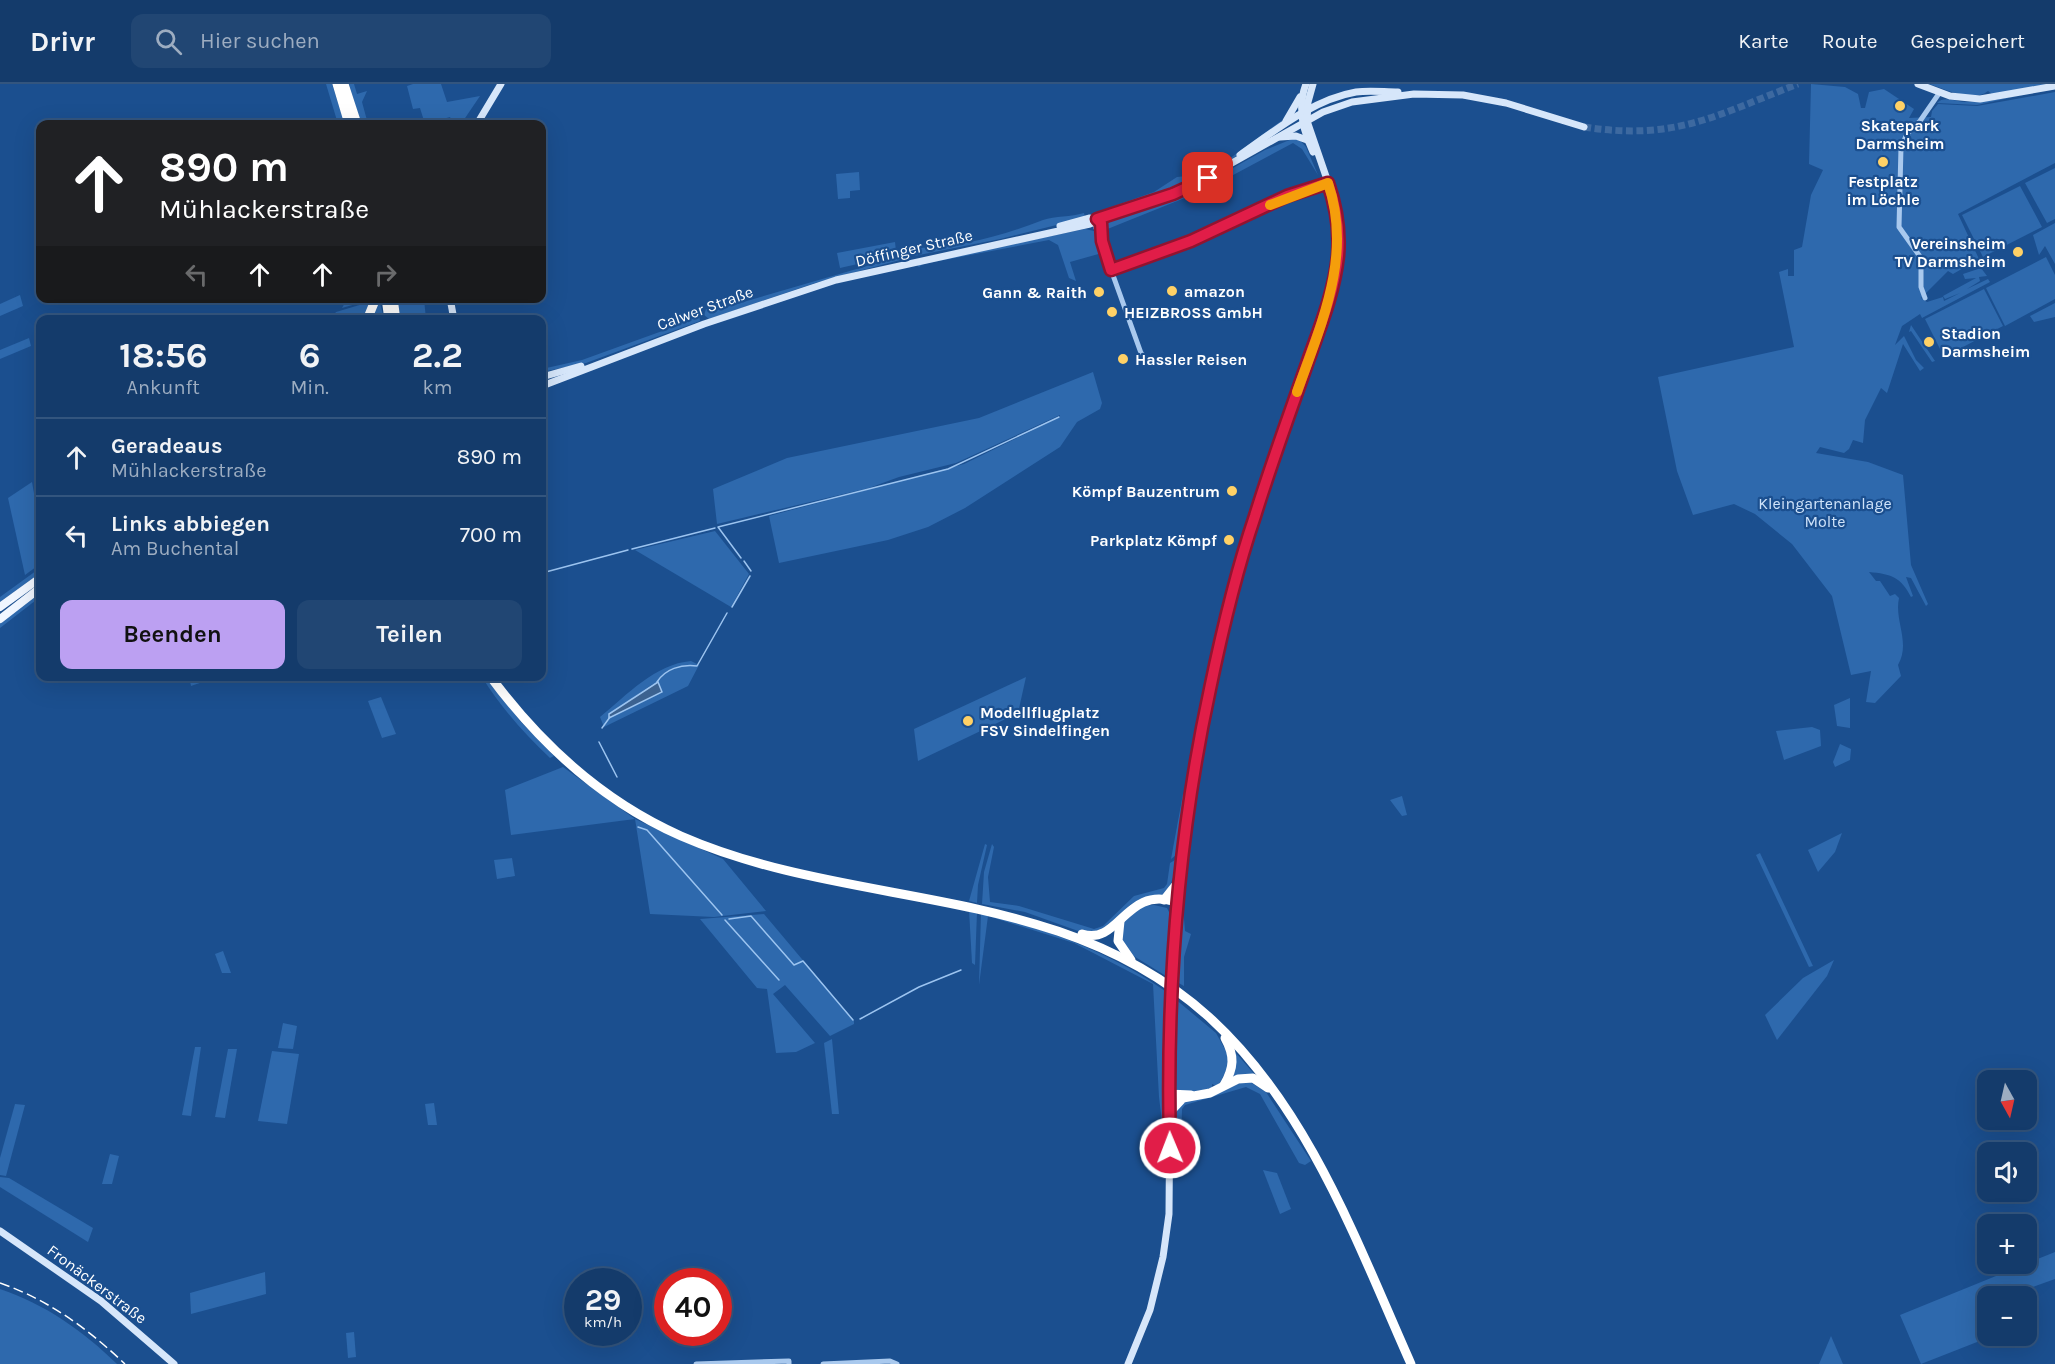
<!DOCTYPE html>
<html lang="de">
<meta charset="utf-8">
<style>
:root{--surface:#143b6b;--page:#214673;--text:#f1f3f6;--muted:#9dadc1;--line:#33557e;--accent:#bca0f2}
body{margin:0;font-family:Karla,sans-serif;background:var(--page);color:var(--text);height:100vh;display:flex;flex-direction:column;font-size:22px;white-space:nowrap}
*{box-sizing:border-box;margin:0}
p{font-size:20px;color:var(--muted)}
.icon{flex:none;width:33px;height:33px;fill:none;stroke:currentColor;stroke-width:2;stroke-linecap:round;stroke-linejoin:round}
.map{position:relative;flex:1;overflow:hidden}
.sheet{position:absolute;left:36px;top:231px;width:510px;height:366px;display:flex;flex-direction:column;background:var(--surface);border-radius:12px;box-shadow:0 6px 24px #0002,0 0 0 2px var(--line)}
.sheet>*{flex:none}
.guide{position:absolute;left:36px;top:36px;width:510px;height:183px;border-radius:12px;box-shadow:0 6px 24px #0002,0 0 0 2px var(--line);background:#202124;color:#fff;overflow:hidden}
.needle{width:39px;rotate:172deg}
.controls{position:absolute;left:1977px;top:986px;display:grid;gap:12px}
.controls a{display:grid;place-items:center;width:60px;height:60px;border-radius:12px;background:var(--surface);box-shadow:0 6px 24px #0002,0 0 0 2px var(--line);font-size:30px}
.speed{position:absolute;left:564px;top:1184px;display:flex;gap:12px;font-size:30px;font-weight:700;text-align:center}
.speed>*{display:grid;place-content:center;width:78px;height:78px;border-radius:50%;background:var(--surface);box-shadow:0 6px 24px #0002,0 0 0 2px var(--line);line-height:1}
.speed small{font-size:15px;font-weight:400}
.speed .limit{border:9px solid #d22;background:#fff;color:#111}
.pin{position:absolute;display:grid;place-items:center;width:51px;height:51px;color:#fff;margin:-26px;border-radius:12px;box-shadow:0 3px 9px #0006}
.me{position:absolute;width:66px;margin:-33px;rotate:359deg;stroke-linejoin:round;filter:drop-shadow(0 0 4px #0008)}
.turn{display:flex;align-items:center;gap:21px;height:126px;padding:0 24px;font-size:27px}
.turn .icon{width:78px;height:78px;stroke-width:2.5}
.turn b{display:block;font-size:42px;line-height:51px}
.lanes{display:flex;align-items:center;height:57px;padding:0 24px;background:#0003;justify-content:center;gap:30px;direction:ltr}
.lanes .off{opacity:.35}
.eta{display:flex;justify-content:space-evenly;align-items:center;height:102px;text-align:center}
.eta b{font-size:36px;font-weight:700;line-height:42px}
.button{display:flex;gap:12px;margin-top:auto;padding:12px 24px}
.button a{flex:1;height:69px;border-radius:12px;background:var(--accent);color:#111;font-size:24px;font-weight:700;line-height:69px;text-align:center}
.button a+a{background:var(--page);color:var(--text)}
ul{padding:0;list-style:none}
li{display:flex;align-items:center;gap:18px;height:78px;padding:0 24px;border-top:2px solid var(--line)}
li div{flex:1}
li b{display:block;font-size:22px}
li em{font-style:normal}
header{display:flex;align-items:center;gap:36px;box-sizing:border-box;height:84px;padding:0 30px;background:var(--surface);border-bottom:2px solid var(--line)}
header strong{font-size:28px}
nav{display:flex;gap:33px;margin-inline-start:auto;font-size:21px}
.search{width:420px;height:54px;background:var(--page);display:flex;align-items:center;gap:15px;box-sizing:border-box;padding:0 21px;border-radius:12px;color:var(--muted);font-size:22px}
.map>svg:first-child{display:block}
.green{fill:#2e69ad;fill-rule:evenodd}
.water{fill:#3c6290;stroke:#9cc4f0;stroke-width:1.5}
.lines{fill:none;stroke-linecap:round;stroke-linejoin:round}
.stream{stroke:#9cc4f0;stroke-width:1.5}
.secondary-tunnel{stroke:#3d69a0;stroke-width:7;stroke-dasharray:7 3.5;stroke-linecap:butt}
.street{stroke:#a9c9ee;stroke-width:5}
.secondary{stroke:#d6e6fa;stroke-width:7}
.primary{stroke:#f0f6ff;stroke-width:8}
.highway{stroke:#fff;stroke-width:9}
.rail{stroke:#fff;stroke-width:1.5;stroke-dasharray:10 4.5;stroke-linecap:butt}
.route-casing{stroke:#92132f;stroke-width:15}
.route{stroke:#e11d48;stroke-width:10}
.slow{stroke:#f59e0b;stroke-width:10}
.poi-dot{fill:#ffd166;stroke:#1b4f8f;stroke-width:2}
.labels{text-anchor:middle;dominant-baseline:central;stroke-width:4.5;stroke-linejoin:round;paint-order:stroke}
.poi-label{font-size:16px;font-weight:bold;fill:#fff;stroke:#1b4f8f;text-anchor:start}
.street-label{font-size:16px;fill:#fff;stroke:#1b4f8f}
.park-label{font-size:16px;fill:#cfe3fa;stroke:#1b4f8f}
</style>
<header>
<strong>Drivr</strong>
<div class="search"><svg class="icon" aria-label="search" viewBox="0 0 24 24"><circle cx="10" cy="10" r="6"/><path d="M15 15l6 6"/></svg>Hier suchen</div>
<nav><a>Karte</a><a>Route</a><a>Gespeichert</a></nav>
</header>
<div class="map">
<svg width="2055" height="1280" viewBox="0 0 2055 1280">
<rect width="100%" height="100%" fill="#1b4f8f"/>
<g class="green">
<polygon points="326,0 332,0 345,40 338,40"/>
<polygon points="349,0 354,0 357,10 367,7 362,18 368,40 361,40"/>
<polygon points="413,0 441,0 447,18 480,12 461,40 453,40 450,33 425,40 420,24 413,25 407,2"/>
<path d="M1811,0l34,3 13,7 3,14h4l4,-16 15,-3 30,20 -5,9 22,-1 1,-6 6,-7 39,2 78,-14v71l-97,51 21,45 -26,15 -5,-3 -27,27 6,4 16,-5 1,4 16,-8 -15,6 -2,-3 33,-18 -11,1 -2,-5 18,-6 6,8 -8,1 1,4 -13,8 21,-10 2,3 -68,36 -2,-4 -18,12 -7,19 9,-9 12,24 8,8 -4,3 -17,-27 -16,49 -6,-5 -16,32 -2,23 -10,-3 -4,9 -5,4 -24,-6 -4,6 52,9 35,13 8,90 17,39 -2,2 -15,-28 -5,-1 7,19 -2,1c-10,-20 -20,-23 -42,-25l7,9h4l10,15 5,-2 4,4c-5,23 12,44 -1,67l3,11 -26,27 -9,-1 5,-31 -20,4 -19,-79 -40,-52 -37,-30 -21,-10 -41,11 -16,-44 -19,-94 136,-30 -15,-75 9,-3v7h6v-26l8,-3 9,-52 12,-25 -14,-6z"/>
<path d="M1929,0h121l-58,10 -4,-3c-14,12 -44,-2 -59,-7z"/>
<path d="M2055,4l-78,17 -40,-2c7,-8 20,-1 30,-1 30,0 59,-8 88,-14z"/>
<path d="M1288,32c-19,16 -38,32 -59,45 -40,25 -85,39 -129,53l-3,-2 57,-20 23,-15 19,-2 22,-8z"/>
<polygon points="1297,53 1306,63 1318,91 1302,65 1293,59 1207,105 1105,146 1107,139 1199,103 1265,66"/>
<polygon points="2055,84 2055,135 2047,139 2025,99"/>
<polygon points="859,88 860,106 850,107 850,114 838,115 836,90"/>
<polygon points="2020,102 2042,143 1983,173 1962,131"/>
<path d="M1084,129l1,5 -85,21 -86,17 -4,-3 2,-5c44,1 90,-12 131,-28 12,-4 28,-3 41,-7z"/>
<polygon points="2055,139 2055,180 2045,162 2039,171 2033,151"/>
<polygon points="1085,145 1094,147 1102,169 1070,178 1076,197 1069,194 1058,161 1049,156 923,180 919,183 916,180"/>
<polygon points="895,158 896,167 884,174 840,184 837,169"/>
<polygon points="903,166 907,171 900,176 815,199 709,235 704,231 706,225 723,224 884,177"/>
<polygon points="2046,173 2055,191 2055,215 2005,242 1986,204"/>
<polygon points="1984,205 2003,242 1944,273 1925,235"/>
<polygon points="20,211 23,222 0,232 0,220"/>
<polygon points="347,215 373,215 342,224"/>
<polygon points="379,215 384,235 370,236"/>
<polygon points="397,215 424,215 426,235 401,235"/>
<polygon points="373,217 364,235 350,235 343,230 332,234 336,228"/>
<polygon points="2055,219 2055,233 2034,238 2030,232"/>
<polygon points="699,230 700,237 586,279 542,288 542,285 582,276 665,246"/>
<polygon points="1911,241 1935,277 1932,278 1911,247 1909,248"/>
<polygon points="29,254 31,262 0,275 0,266"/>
<polygon points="1093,288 1102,319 1100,325 1077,338 1060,363 965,424 928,443 888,456 779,479 769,432 964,380 1060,333 1060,331 956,379 899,393 869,404 717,440 713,405 787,374 979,334"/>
<polygon points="32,398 40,444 40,480 25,491 8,414"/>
<polygon points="715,447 749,490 731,523 635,466"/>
<polygon points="40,484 40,489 0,518 0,513"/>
<polygon points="40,507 40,513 0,544 0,538"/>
<path d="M691,577l8,4 -11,21 -84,41 -4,-10c27,-22 55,-53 91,-56zM653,600l9,8 -53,25v-3z"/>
<polygon points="189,592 217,592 217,593 191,602"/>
<path d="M482,593h4l35,45 33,34 -4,2c-26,-24 -50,-52 -68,-81z"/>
<polygon points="1026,593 1018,629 918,677 914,645"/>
<polygon points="381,613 396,650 382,654 368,617"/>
<polygon points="1850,614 1850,644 1837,642 1834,621"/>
<polygon points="1812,643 1820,646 1821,662 1784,676 1776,647"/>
<polygon points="1840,660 1851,665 1850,676 1835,683 1833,678"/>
<polygon points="563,683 635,735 723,775 766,827 714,833 650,830 635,735 511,751 505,706"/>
<polygon points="1183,710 1188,712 1180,768 1171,775"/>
<polygon points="1402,712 1407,731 1402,732 1390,716"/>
<polygon points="1193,718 1195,719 1183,823 1185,847 1191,850 1184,873 1184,902 1175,897 1182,807"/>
<polygon points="1842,749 1835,768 1818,788 1808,766"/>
<polygon points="985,760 987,761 978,801 977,819 969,817"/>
<polygon points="992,760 994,763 988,793 990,818 1019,822 1094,845 1103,842 1134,812 1164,804 1167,800 1170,779 1175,776 1179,777 1167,810 1131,820 1107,846 1081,848 1025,828 982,820 984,788"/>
<polygon points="1760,769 1813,882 1809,883 1756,771"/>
<polygon points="512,774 515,792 497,795 494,776"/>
<polygon points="1154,821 1167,824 1171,832 1166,892 1132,871 1121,860 1124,834 1141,822"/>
<polygon points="969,826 977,828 975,881 972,879"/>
<path d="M981,828c66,18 128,39 184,79l-1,107 4,49h-3l-6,-50 -6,-113 -79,-41 -86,-27 -9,69z"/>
<polygon points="764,830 854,937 854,940 830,952 785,901 773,910 815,959 796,968 776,969 767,905 757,904 700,835"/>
<polygon points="223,867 231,889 222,889 215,870"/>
<polygon points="1834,876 1827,892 1777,956 1765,931 1803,894"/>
<path d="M1174,914l42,35 15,27 -11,23 -4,3 -4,-2v4c-12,3 -28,7 -38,0z"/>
<polygon points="283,939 297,942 293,965 278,964"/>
<polygon points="832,955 839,1030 832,1030 824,959"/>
<polygon points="195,963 201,963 191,1032 182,1031"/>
<polygon points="228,965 237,965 225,1034 215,1033"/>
<polygon points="272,967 299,970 287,1040 258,1037"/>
<polygon points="1235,968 1256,992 1233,995"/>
<polygon points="1247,996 1266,1008 1311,1077 1305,1081 1299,1079 1260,1010 1246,1003 1185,1021 1182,1025 1181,1063 1178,1062 1177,1049 1176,1063 1173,1063 1175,1029 1179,1020"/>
<polygon points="434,1019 437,1041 428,1041 425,1020"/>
<polygon points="15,1020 25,1021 6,1092 0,1091 0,1074"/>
<polygon points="110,1070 119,1072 112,1100 102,1100"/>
<polygon points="1263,1086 1277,1089 1291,1125 1280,1130"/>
<polygon points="0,1093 9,1094 93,1144 88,1158 0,1103"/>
<polygon points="2055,1168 2055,1195 2008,1212 1988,1212 1988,1251 1995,1251 1921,1280 1900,1231"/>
<polygon points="265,1188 266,1210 191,1230 190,1209"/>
<path d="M0,1205c45,15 83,42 117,75h-117z"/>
<polygon points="354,1248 356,1273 348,1274 346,1249"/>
<polygon points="1831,1252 1843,1280 1819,1280"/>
</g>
<polygon class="water" points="658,598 662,608 609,634 609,630"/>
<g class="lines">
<g class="stream">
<polyline points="632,465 715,444"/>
<polyline points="741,474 718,443 948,385 1059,333"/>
<polyline points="744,477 751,487"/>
<polyline points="542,489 628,466"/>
<polyline points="732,523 750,492"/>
<polyline points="190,596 201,592"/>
<path d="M657,598c8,-13 24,-18 40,-16l30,-53"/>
<polyline points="602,644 610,633"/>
<polyline points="599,658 617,693"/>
<polyline points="638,743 647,746 722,831"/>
<polyline points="729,835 751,832 794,881 803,877 853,936"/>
<polyline points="725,836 779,896"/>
<polyline points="860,935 919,903 961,886"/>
</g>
<path class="secondary-tunnel" d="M1584,43c93,14 132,-12 214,-43"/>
<g class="street">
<polyline points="1097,135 1096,144 1141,269 1149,278"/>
<polyline points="1098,136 1101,139 1102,155"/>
<polyline points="1111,186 1191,157 1287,112 1328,99"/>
<polyline points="1925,214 1921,203 1921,174 1899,143 1901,63 1907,50 1920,37 1940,8"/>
<polyline points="696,1280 789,1277 789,1280"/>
<polyline points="823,1280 890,1277 897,1280"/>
</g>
<g class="secondary">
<path d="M1306,0c-9,23 -3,47 7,68"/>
<polyline points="1918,0 1950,12 1980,15 2055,2"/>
<polyline points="1286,37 1300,13"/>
<polyline points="477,40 501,0"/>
<polyline points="1280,53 1296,52 1307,56"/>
<path d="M1240,71c34,-24 74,-56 116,-63 14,-2 28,0 42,0"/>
<polyline points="1060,142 1089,134 1097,135"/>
<polyline points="450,214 454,236"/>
<polyline points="542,293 581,282"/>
<polyline points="542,302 704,240 836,196 1090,140 1191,102 1323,28 1352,18 1414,10 1463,11 1506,19 1584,43"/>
<polyline points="0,1147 101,1217 174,1280"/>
<polyline points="1128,1280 1150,1226 1163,1173 1169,1130 1171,885 1179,797 1197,669 1231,515 1254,434 1329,219 1338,175 1337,143 1331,107 1307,37 1308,18 1313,0"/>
</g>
<g class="primary">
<polyline points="0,523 40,494"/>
<polyline points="0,535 40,504"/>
</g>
<g class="highway">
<polyline points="337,0 349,40"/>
<polyline points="344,0 357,40"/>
<polyline points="386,214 389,236"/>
<polyline points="393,214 396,236"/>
<polyline points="367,236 376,214"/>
<path d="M490,592c51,69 112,125 191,160 174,76 377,45 528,181 100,91 148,226 202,347"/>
<polyline points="1164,816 1179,797"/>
<polyline points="1120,837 1118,857 1131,876"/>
<path d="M1082,850c38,12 43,-49 94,-32"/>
<path d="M1224,1001c10,-17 11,-29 1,-47"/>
<polyline points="1168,1010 1191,1011"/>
<polyline points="1169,1029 1183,1014 1210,1009 1238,995 1253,994 1268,1004"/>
</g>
<path class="rail" d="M0,1199c49,17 88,46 125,81"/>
</g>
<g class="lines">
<g class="route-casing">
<path id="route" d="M1170,1064c-4,-155 7,-307 40,-459 12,-58 26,-117 45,-173 16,-52 35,-103 53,-155 12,-34 26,-68 30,-105 2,-23 -2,-50 -10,-73l-41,13 -96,45 -80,29 -9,-29 -1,-18 -4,-4 76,-25 35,-16"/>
</g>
<use href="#route" class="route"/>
<path class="slow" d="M1270,121l58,-22c25,73 -7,141 -31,209"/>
</g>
<g class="poi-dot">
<circle cx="1900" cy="22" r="6"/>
<circle cx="1883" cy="78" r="6"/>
<circle cx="2018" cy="168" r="6"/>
<circle cx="1172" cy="207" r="6"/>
<circle cx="1099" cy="208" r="6"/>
<circle cx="1112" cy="228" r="6"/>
<circle cx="1929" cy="258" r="6"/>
<circle cx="1123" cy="275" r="6"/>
<circle cx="1232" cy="407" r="6"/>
<circle cx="1229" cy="456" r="6"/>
<circle cx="968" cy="637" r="6"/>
</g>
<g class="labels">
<g class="poi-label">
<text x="1900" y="41" text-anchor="middle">Skatepark<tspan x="1900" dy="18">Darmsheim</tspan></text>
<text x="1883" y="97" text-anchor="middle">Festplatz<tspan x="1883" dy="18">im Löchle</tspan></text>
<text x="2006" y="159" text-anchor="end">Vereinsheim<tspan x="2006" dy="18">TV Darmsheim</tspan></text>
<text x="1184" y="207">amazon</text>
<text x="1087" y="208" text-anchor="end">Gann &amp; Raith</text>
<text x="1124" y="228">HEIZBROSS GmbH</text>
<text x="1941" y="249">Stadion<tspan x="1941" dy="18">Darmsheim</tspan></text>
<text x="1135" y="275">Hassler Reisen</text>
<text x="1220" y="407" text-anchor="end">Kömpf Bauzentrum</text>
<text x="1217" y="456" text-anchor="end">Parkplatz Kömpf</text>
<text x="980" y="628">Modellflugplatz<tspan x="980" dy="18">FSV Sindelfingen</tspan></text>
</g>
<g class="street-label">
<text transform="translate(914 164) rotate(-13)">Döffinger Straße</text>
<text transform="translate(705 224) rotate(-20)">Calwer Straße</text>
<text transform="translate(97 1200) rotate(37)">Fronäckerstraße</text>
</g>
<g class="park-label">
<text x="1825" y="419">Kleingartenanlage<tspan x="1825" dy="18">Molte</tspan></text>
</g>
</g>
</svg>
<div class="controls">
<a><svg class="needle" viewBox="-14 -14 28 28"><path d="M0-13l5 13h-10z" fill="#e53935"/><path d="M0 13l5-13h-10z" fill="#9dadc1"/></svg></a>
<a><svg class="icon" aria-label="sound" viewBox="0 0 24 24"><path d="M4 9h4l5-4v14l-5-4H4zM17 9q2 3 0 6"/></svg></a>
<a>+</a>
<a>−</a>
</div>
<div class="speed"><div>29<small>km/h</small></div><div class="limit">40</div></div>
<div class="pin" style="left:1208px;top:94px;background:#d93025"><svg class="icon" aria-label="arrive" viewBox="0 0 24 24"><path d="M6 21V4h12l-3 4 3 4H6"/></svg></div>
<svg class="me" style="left:1170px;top:1064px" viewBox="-20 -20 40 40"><circle r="17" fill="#e11d48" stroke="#fff" stroke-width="3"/><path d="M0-11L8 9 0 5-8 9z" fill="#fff"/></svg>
<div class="guide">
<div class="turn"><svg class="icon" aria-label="ahead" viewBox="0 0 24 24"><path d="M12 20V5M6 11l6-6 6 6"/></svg><div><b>890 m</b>Mühlackerstraße</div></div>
<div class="lanes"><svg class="icon off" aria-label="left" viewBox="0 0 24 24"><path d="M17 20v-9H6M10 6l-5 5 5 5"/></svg><svg class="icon" aria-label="ahead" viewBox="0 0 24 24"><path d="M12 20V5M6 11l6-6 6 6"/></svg><svg class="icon" aria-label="ahead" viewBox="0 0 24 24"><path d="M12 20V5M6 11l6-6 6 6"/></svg><svg class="icon off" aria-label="right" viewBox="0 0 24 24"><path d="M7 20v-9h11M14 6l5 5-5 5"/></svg></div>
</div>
<section class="sheet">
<div class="eta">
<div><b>18:56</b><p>Ankunft</p></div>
<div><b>6</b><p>Min.</p></div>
<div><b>2.2</b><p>km</p></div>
</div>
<ul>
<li><svg class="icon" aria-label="ahead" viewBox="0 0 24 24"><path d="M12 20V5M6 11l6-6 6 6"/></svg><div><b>Geradeaus</b><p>Mühlackerstraße</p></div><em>890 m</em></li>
<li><svg class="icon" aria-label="left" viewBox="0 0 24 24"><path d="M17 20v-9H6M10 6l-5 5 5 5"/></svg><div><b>Links abbiegen</b><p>Am Buchental</p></div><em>700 m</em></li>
</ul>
<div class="button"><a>Beenden</a><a>Teilen</a></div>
</section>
</div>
